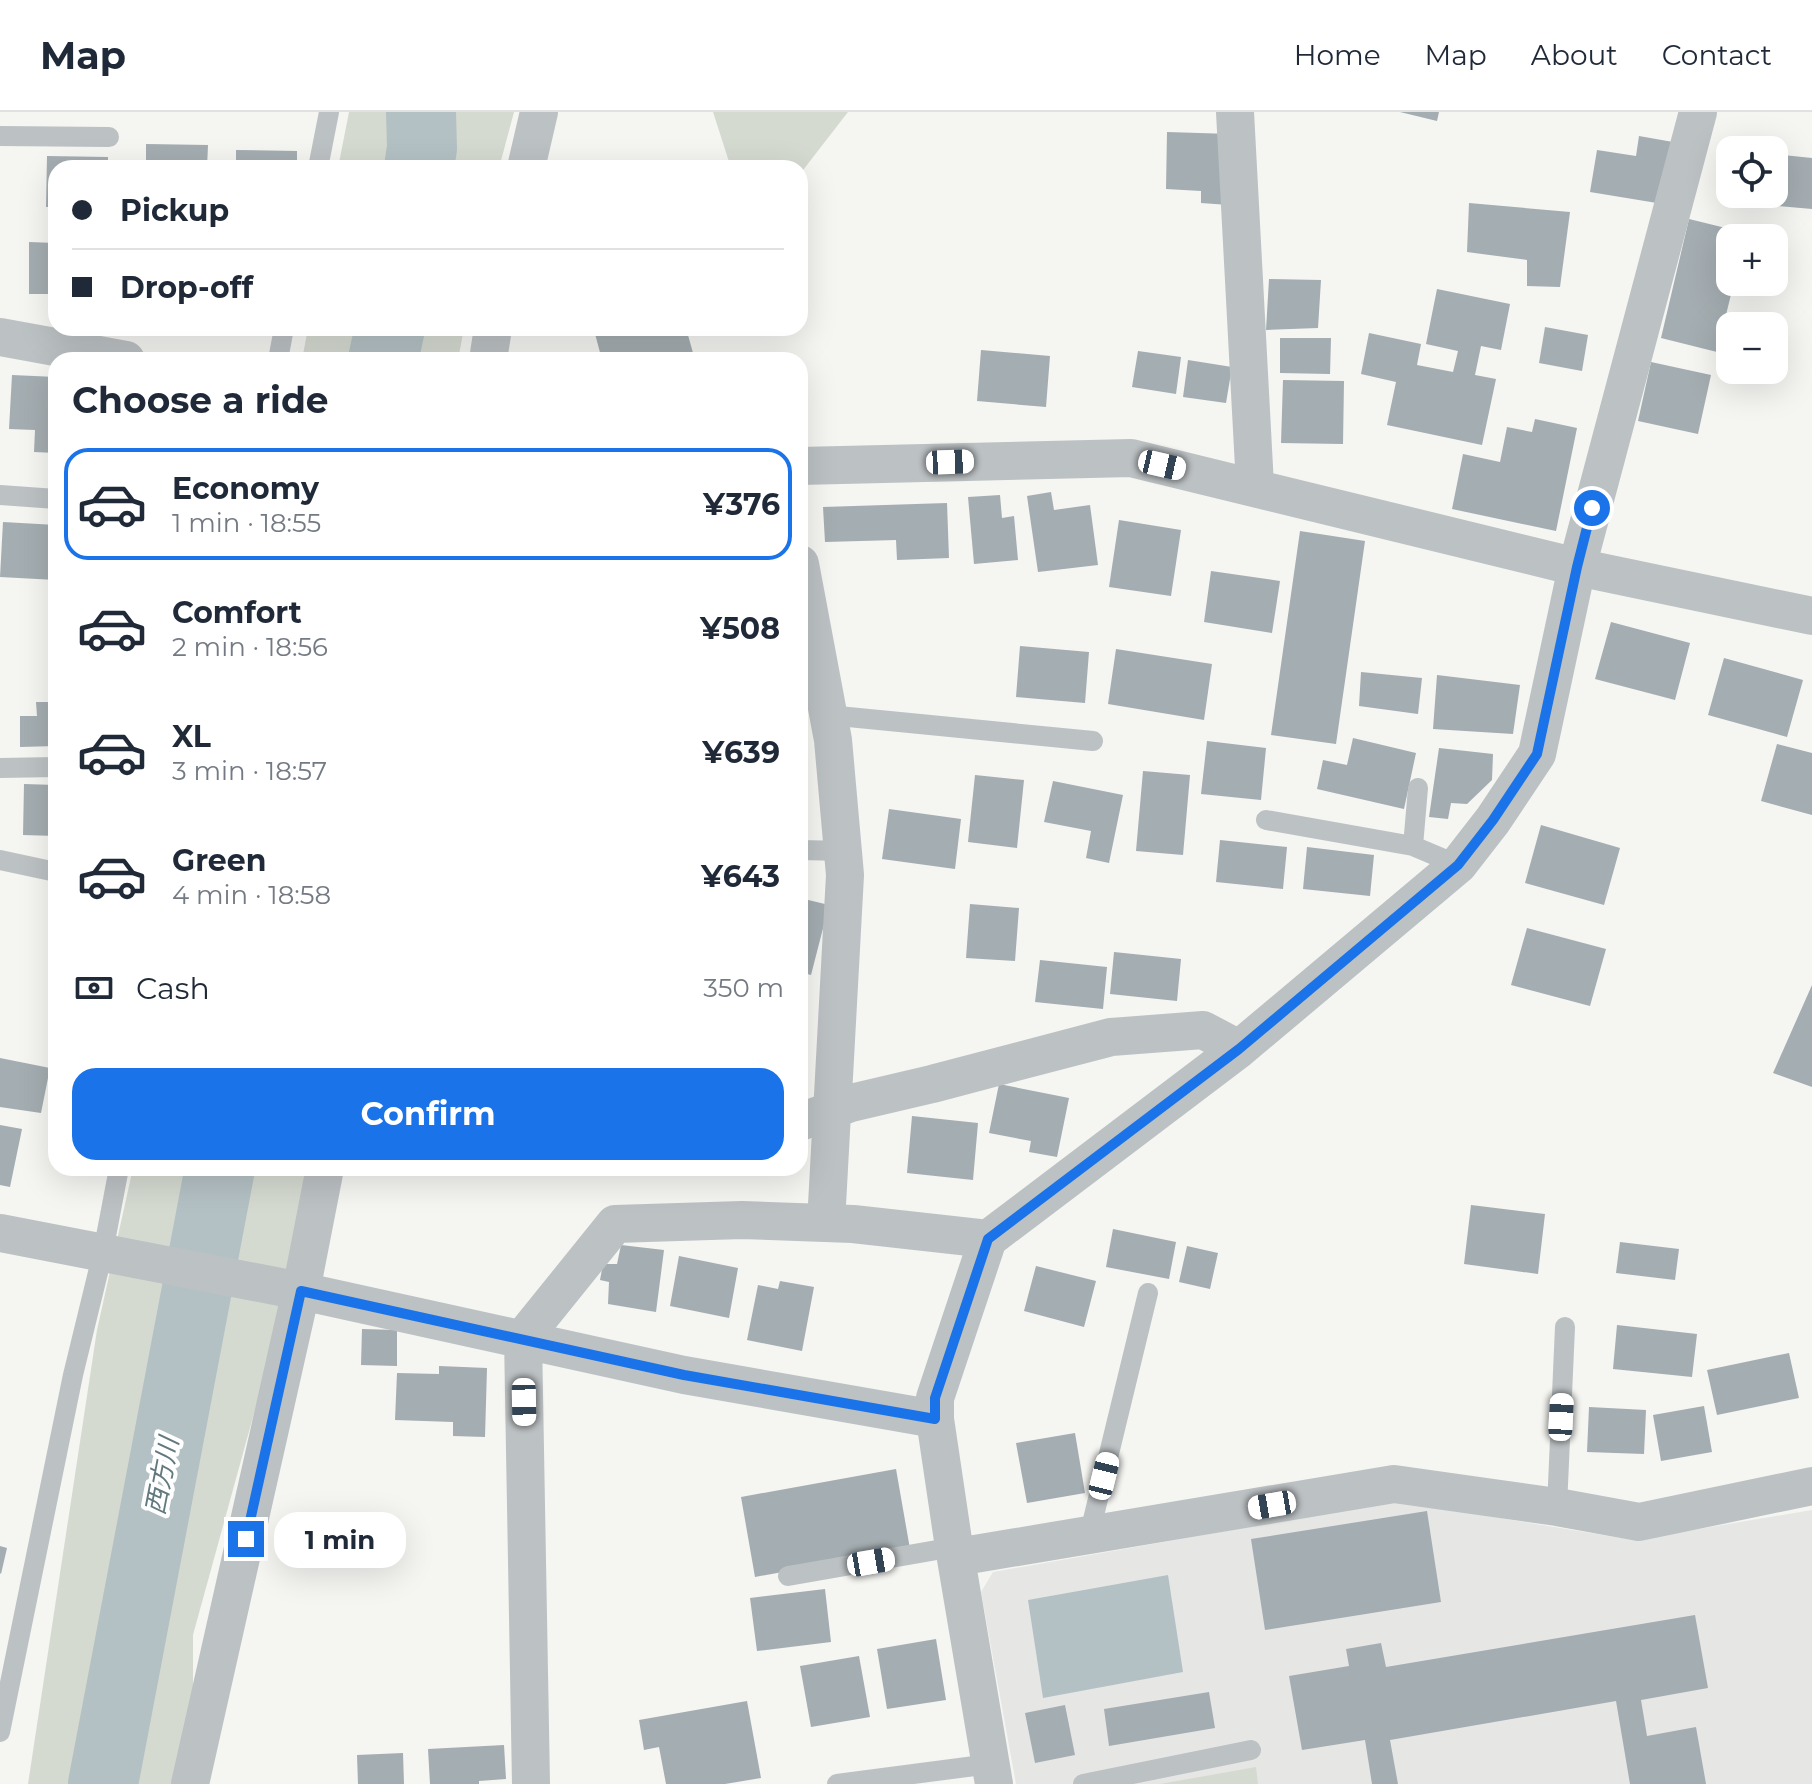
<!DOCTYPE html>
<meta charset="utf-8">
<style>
body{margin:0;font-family:Montserrat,"Noto Sans JP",sans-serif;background:#f2f2f3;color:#1f2937;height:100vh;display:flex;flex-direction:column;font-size:30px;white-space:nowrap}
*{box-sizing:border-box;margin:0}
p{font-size:26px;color:#747a83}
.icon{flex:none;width:44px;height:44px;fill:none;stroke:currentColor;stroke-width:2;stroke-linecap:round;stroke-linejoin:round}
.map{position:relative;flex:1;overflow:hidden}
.details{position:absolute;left:48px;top:240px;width:760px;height:824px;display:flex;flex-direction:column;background:#fff;border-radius:24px;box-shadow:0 8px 32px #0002}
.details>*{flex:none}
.guide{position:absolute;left:48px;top:48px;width:760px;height:176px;border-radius:24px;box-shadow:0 8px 32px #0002;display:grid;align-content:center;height:176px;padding:0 24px;background:#fff}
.buttons{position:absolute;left:1716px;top:24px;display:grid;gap:16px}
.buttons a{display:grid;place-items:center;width:72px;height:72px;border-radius:16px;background:#fff;box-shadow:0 8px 32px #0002;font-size:40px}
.end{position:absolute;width:36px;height:36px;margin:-18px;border:10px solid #1a73e8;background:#fff;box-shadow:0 0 0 4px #fff}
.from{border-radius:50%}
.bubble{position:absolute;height:56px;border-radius:24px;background:#fff;box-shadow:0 8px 32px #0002;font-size:26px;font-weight:700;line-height:56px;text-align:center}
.car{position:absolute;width:24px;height:48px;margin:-24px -12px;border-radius:10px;box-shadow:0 0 6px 2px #0007;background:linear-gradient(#fff 24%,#345 0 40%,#fff 0 76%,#345 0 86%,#fff 0)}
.guide b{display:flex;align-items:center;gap:28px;height:76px;font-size:30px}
.guide b+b{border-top:2px solid #e0e1e3}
.guide i{width:20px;height:20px;background:#1f2937}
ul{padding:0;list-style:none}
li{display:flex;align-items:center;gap:24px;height:112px;margin:0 16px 12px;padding:0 8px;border:4px solid transparent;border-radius:24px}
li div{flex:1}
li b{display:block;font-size:30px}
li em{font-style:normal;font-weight:700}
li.current{border-color:#1a73e8}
li>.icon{width:72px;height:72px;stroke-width:1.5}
h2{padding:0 24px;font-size:36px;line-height:96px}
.pay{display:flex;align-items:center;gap:20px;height:88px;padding:0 24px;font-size:30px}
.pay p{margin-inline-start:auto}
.primary-button{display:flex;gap:16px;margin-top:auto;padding:16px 24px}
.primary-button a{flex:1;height:92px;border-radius:24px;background:#1a73e8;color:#fff;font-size:32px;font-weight:700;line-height:92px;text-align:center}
header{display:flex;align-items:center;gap:48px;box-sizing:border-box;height:112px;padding:0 40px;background:#fff;border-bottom:2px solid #e0e1e3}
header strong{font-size:38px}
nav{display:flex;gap:44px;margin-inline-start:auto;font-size:28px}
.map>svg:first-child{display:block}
.built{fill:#e6e6e5}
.green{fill:#d5dad1}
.water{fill:#b4c1c4}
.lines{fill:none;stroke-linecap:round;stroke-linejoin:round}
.river{stroke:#b4c1c4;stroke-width:70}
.building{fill:#a4adb1}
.lane{stroke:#bcc1c3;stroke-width:20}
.street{stroke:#bcc1c3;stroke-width:38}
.route{stroke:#1a73e8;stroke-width:10}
.labels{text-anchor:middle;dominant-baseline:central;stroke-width:8;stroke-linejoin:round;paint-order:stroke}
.water-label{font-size:26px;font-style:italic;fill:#62797e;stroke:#fff}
</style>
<header>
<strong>Map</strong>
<nav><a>Home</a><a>Map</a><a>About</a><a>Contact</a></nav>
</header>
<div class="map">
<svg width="1812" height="1672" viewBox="0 0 1812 1672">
<rect width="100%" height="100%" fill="#f5f5f2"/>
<!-- built -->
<path class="built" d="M 1397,1389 L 1633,1428 L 1812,1398 L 1812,1672 L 1016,1672 L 981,1480 L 993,1460 Z"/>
<!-- green -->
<path class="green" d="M 349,0 L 514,0 L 499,56 L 338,56 Z
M 713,0 L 848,0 L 800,62 L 800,56 L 731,56 Z
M 308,216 L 464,216 L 458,248 L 302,248 Z
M 133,1056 L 310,1056 L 286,1185 L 193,1523 L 193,1601 L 178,1672 L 28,1672 L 97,1218 Z
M 1256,1655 L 1258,1672 L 1160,1672 Z"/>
<!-- water -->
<path class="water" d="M 1168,1463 L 1183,1560 L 1043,1586 L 1028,1488 Z"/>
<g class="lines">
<!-- river -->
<path class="river" d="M 419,56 L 422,36 L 421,0
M 383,248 L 390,216
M 103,1672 L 220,1056"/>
</g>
<!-- building -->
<path class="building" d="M 1400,0 L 1439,0 L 1437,9 Z
M 1167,20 L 1231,22 L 1229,93 L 1201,91 L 1201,79 L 1166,77 Z
M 1639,24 L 1673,30 L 1663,92 L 1590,80 L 1597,38 L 1636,44 Z
M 146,32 L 208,33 L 207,56 L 146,56 Z
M 236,38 L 297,39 L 297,56 L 236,56 Z
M 1774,42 L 1812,46 L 1812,97 L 1745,91 L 1746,82 L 1774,82 Z
M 47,44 L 108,45 L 108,56 L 56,56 L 56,95 L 46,95 Z
M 1469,91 L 1570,100 L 1560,175 L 1527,174 L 1527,148 L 1467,140 Z
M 1689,107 L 1746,121 L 1744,126 L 1730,126 L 1730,170 L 1734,170 L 1717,240 L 1661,226 Z
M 29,130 L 56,131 L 56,182 L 29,182 Z
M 1269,167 L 1321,168 L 1318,216 L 1266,218 Z
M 1437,177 L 1510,192 L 1501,238 L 1481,234 L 1475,263 L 1496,267 L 1482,333 L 1387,313 L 1396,270 L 1361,262 L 1369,221 L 1421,232 L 1417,253 L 1453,260 L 1458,239 L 1426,232 Z
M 1545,215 L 1588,223 L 1582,259 L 1539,251 Z
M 601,216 L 686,216 L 695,248 L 602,248 L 594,218 Z
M 1280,226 L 1331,226 L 1330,262 L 1280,261 Z
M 981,238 L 1050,244 L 1046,295 L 977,289 Z
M 1138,239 L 1181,245 L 1176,282 L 1132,275 Z
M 1188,248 L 1232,255 L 1226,291 L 1183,285 Z
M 1651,250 L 1711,263 L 1698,322 L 1638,309 Z
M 12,263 L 56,265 L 56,341 L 34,340 L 35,318 L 9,317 Z
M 1283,268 L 1344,269 L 1343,332 L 1281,331 Z
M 1535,307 L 1577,316 L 1556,419 L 1452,397 L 1463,342 L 1500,350 L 1507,315 L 1532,320 Z
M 1051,380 L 1054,398 L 1090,393 L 1098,453 L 1038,460 L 1027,384 Z
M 1000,383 L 1002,406 L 1014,404 L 1018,448 L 974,452 L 968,385 Z
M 947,391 L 949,446 L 897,448 L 896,428 L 825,430 L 823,395 Z
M 1119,408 L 1181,418 L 1171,484 L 1109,475 Z
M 3,410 L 56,413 L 56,468 L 0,465 Z
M 1300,419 L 1365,429 L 1336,632 L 1271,623 Z
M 1211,459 L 1280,469 L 1272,521 L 1204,510 Z
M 1611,510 L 1690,531 L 1675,588 L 1595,567 Z
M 1020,534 L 1089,540 L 1085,591 L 1016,585 Z
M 1116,537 L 1212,552 L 1204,608 L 1108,592 Z
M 1724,546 L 1803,568 L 1787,625 L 1708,603 Z
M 1361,560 L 1422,566 L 1418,602 L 1359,594 Z
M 1437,563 L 1520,573 L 1513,622 L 1433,617 Z
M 36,590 L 56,590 L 56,634 L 20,635 L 20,604 L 37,604 Z
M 1353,626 L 1416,641 L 1404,697 L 1317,677 L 1323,648 L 1347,653 Z
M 1207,629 L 1266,636 L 1261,688 L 1201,682 Z
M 1777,632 L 1812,641 L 1812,703 L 1761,689 Z
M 1439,636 L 1493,642 L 1492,668 L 1467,692 L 1451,691 L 1448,707 L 1429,705 Z
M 1143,659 L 1190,663 L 1183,743 L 1136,739 Z
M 975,663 L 1024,668 L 1017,736 L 968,730 Z
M 1053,669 L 1123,683 L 1109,751 L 1086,746 L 1091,719 L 1044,710 Z
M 24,672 L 56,673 L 56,724 L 23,723 Z
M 889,697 L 961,707 L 955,757 L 882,747 Z
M 1541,713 L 1620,736 L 1604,793 L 1525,771 Z
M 1220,728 L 1287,735 L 1283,777 L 1216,770 Z
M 1307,735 L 1374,743 L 1370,784 L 1303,777 Z
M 800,786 L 829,793 L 811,863 L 800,860 Z
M 970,792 L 1019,796 L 1015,849 L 966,846 Z
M 1527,816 L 1606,837 L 1590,894 L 1511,873 Z
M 1114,840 L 1181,847 L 1177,889 L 1110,882 Z
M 1040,848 L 1107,855 L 1103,897 L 1035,890 Z
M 1812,873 L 1812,975 L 1773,961 Z
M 0,946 L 50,956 L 41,1001 L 0,995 Z
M 999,972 L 1069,986 L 1057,1045 L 1029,1040 L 1031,1029 L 989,1021 Z
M 912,1004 L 978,1011 L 973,1068 L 907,1061 Z
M 0,1013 L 22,1017 L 10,1075 L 0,1073 Z
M 1471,1093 L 1545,1102 L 1538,1162 L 1464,1152 Z
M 1113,1117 L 1176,1130 L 1169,1167 L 1106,1155 Z
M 1620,1130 L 1679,1137 L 1675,1168 L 1616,1161 Z
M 621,1133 L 664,1138 L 656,1200 L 608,1192 L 609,1170 L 600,1168 L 603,1152 L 617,1152 Z
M 1187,1134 L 1218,1141 L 1210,1177 L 1179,1170 Z
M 679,1144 L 738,1156 L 729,1206 L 670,1194 Z
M 1036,1154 L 1096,1169 L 1084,1215 L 1024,1199 Z
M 780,1169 L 814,1175 L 802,1239 L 747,1228 L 758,1173 L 778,1177 Z
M 1617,1213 L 1697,1222 L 1692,1265 L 1613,1257 Z
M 362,1217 L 397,1218 L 397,1254 L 361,1253 Z
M 1789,1241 L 1799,1286 L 1717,1303 L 1707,1258 Z
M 439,1254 L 487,1256 L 485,1325 L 453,1324 L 453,1310 L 395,1308 L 397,1261 L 439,1262 Z
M 1704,1294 L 1712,1340 L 1661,1349 L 1653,1303 Z
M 1589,1295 L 1646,1298 L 1644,1342 L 1587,1340 Z
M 1075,1321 L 1085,1381 L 1027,1391 L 1016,1331 Z
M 896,1357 L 910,1437 L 755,1465 L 741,1385 Z
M 1427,1399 L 1441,1490 L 1265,1518 L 1251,1427 Z
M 0,1434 L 7,1436 L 1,1462 L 0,1461 Z
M 825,1477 L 831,1530 L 757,1539 L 750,1486 Z
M 1695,1503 L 1708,1576 L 1641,1588 L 1647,1624 L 1696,1615 L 1706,1672 L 1630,1672 L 1616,1589 L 1390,1628 L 1398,1672 L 1372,1672 L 1365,1628 L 1302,1638 L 1289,1564 L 1349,1554 L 1346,1537 L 1381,1531 L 1386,1555 Z
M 936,1527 L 946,1588 L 887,1597 L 877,1537 Z
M 859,1544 L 870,1605 L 811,1615 L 800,1554 Z
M 1209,1580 L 1215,1616 L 1109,1634 L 1104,1597 Z
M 747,1589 L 761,1666 L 725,1672 L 666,1672 L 659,1635 L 644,1638 L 639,1608 Z
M 1065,1593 L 1075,1643 L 1035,1651 L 1025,1601 Z
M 504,1633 L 506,1667 L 479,1669 L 479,1672 L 430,1672 L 428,1637 Z
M 403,1641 L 404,1672 L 358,1672 L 357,1643 Z"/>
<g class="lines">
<!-- lane -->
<path class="lane" d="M 0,24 L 109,25
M 318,56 L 329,0
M 278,248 L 284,216
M 0,383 L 56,387
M 828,603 L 1093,629
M 0,656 L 56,655
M 1266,708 L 1413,734 L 1458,753
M 1413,734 L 1418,676
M 800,738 L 843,739
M 0,748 L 56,760
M 1557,1395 L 1565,1215
M 1089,1424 L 1148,1181
M 788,1464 L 954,1435
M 0,1620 L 73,1263 L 103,1140 L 119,1056
M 837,1672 L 990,1652
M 1083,1672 L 1251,1638"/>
<!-- street -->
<path class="street" d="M 1235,0 L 1255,374
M 526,56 L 539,0
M 0,225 L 126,248
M 488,248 L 493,216
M 800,354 L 1131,346 L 1577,455 L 1812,504
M 800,452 L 833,628 L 845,763 L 826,1111
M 800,1010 L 851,991 L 932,972 L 1111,925 L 1203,918 L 1239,937
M 0,1121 L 301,1179 L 684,1263 L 935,1307
M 957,1445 L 1394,1372 L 1557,1395 L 1639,1410 L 1812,1374
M 190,1672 L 301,1179 L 325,1056
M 531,1672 L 523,1226 L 615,1112 L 742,1108 L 853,1112 L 988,1127
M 994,1672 L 954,1435 L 935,1307 L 935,1286 L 988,1127 L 1239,937 L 1458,753 L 1493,708 L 1537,642 L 1577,455 L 1698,0"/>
</g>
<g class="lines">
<!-- route -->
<path class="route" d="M 246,1427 L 301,1179 L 684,1263 L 935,1307 L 935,1286 L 988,1127 L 1239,937 L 1458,753 L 1493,708 L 1537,642 L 1577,455 L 1592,396"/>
</g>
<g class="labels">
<!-- water labels -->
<g class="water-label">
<text transform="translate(162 1364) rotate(-79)">西方川</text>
</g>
</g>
</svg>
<div class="buttons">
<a><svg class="icon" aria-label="locate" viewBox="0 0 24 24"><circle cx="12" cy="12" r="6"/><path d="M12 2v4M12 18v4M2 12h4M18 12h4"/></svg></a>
<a>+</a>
<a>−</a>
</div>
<i class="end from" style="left:1592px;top:396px"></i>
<i class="end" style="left:246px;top:1427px"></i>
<div class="bubble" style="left:274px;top:1400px;width:132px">1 min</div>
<i class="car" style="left:950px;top:350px;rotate:88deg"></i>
<i class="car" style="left:1162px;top:353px;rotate:103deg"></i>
<i class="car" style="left:524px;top:1290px;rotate:179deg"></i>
<i class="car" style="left:1561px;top:1305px;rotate:3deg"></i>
<i class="car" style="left:1104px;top:1364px;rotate:14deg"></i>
<i class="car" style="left:1272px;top:1393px;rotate:260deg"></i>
<i class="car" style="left:871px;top:1450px;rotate:80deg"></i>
<div class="guide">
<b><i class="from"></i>Pickup</b>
<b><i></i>Drop-off</b>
</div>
<section class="details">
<h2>Choose a ride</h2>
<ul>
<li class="current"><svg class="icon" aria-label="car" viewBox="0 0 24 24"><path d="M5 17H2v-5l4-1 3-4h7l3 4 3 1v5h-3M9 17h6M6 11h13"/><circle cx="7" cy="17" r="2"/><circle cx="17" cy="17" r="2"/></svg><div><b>Economy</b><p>1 min · 18:55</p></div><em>¥376</em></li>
<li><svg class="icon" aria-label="car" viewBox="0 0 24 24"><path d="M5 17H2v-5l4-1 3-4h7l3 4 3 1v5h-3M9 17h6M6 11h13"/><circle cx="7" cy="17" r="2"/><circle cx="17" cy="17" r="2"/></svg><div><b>Comfort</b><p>2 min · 18:56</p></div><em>¥508</em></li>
<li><svg class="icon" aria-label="car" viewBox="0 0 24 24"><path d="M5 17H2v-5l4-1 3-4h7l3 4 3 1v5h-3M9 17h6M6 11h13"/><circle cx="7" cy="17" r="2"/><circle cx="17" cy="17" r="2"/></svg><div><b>XL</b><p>3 min · 18:57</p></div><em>¥639</em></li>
<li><svg class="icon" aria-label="car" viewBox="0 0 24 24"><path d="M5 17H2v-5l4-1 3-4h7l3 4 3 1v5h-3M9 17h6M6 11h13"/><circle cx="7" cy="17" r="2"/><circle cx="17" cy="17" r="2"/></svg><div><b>Green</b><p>4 min · 18:58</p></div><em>¥643</em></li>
</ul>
<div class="pay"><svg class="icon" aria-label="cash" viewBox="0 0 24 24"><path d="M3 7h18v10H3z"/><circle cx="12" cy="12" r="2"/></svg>Cash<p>350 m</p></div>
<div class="primary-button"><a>Confirm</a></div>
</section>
</div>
